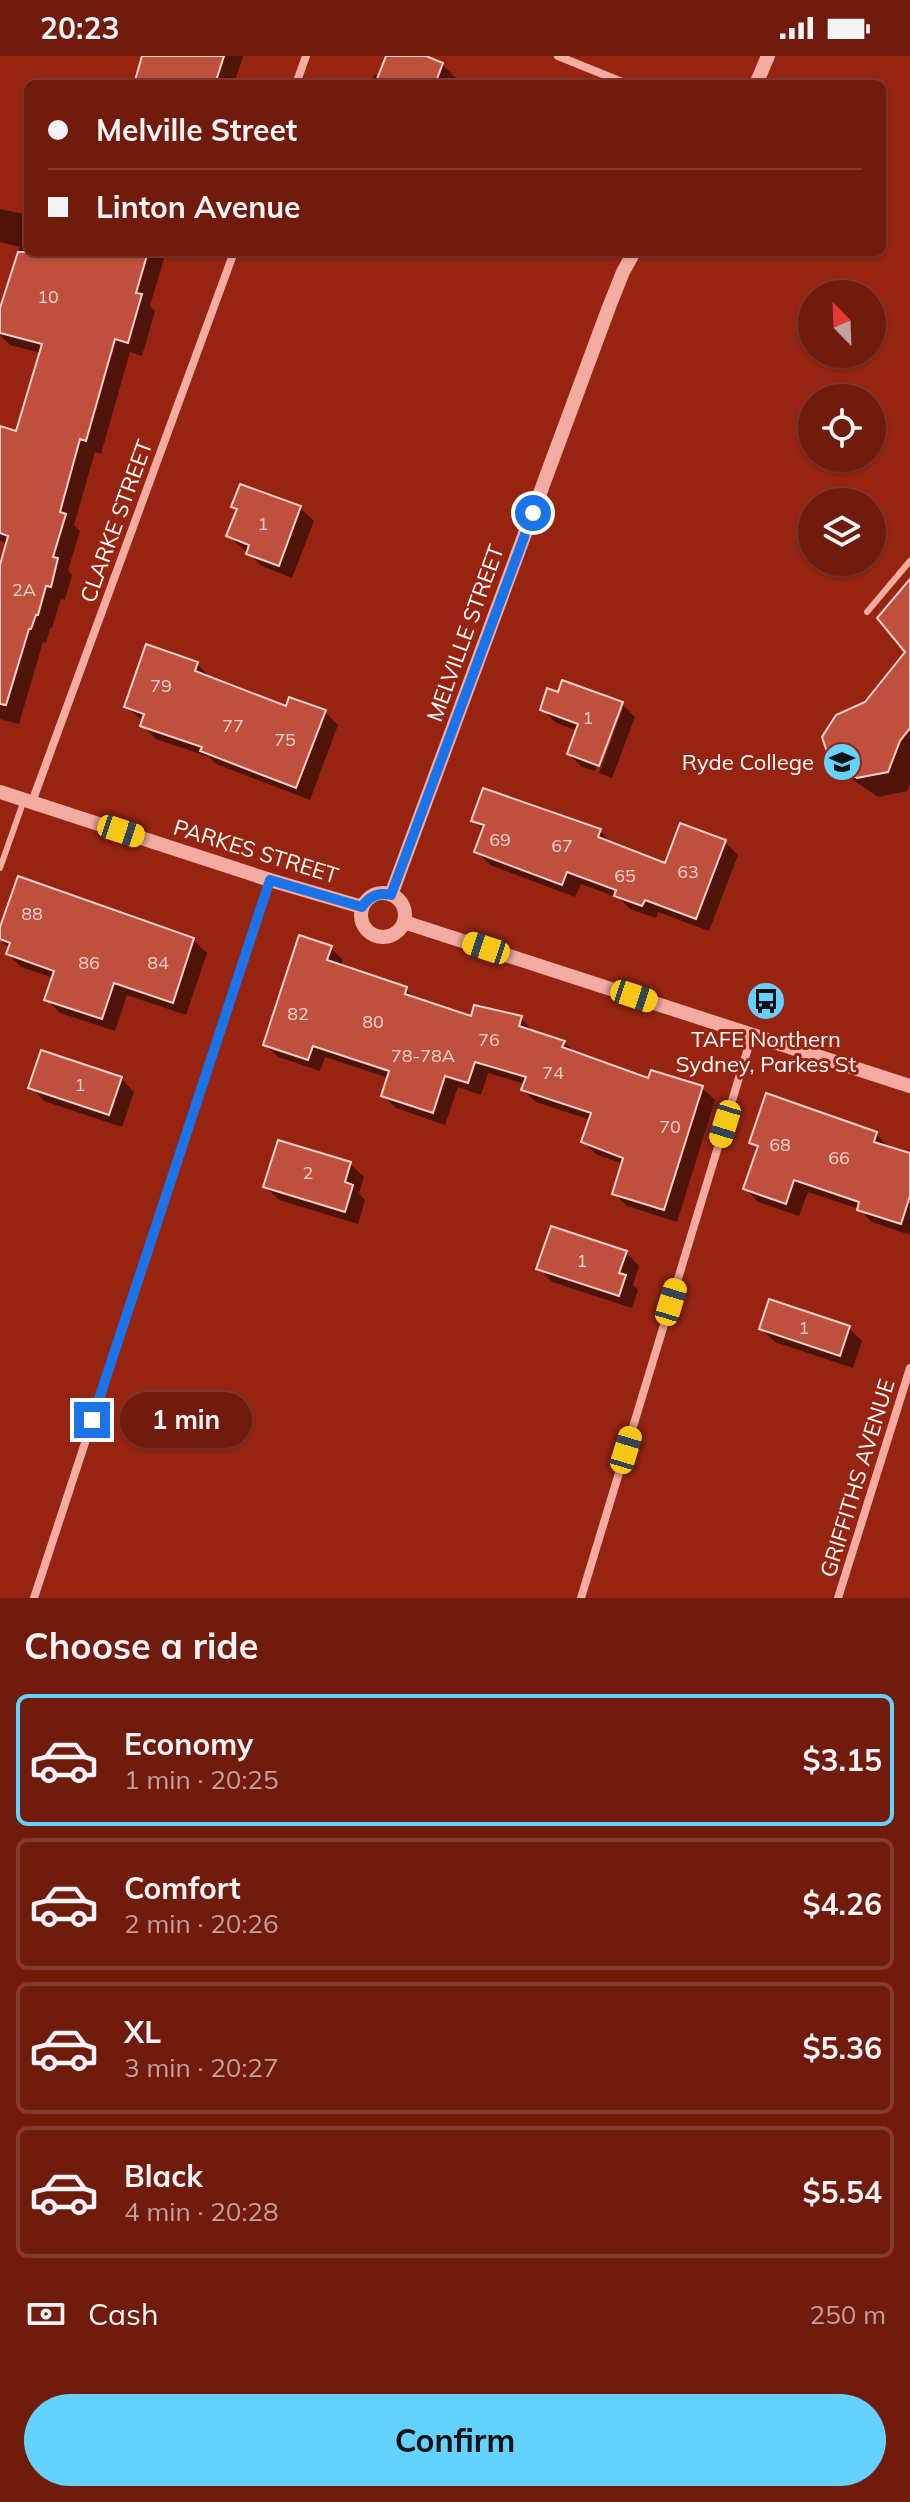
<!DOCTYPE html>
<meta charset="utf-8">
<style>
body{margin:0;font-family:Mulish,sans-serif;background:#79281b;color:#f1f3f6;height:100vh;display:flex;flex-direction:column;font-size:30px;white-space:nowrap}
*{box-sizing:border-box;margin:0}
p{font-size:26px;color:#c0a19d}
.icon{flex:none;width:44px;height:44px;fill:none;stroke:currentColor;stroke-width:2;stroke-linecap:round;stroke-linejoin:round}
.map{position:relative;height:1542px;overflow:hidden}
.side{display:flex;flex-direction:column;background:#711b0d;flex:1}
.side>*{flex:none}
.guide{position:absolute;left:24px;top:24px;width:862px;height:176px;border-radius:12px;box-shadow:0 2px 6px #0004,0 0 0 2px #83392e;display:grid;align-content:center;height:176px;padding:0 24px;background:#711b0d}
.needle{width:52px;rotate:337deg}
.fabs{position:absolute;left:798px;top:224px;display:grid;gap:16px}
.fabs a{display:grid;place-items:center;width:88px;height:88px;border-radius:50%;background:#711b0d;box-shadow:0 2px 6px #0004,0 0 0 2px #83392e;font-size:40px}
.end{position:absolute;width:36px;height:36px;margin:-18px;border:10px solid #1a73e8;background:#fff;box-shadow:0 0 0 4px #fff}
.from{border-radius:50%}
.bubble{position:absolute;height:56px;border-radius:28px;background:#711b0d;box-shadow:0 2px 6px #0004,0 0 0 2px #83392e;font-size:26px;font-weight:700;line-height:56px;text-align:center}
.car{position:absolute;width:24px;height:48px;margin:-24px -12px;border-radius:10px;box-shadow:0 0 6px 2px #0007;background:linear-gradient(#f5c518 24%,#345 0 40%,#f5c518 0 76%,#345 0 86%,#f5c518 0)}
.guide b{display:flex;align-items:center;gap:28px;height:76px;font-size:30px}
.guide b+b{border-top:2px solid #83392e}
.guide i{width:20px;height:20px;background:#f1f3f6}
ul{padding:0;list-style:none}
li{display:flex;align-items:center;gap:24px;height:132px;margin:0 16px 12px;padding:0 8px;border:4px solid #83392e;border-radius:12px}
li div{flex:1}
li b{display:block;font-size:30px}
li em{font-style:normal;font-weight:700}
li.current{border-color:#64d2ff}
li>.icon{width:72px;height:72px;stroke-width:1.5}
h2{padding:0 24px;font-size:36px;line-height:96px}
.pay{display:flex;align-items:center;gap:20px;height:88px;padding:0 24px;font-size:30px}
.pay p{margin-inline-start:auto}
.action{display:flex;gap:16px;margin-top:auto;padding:16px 24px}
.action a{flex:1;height:92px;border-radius:48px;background:#64d2ff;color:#111;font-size:32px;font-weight:700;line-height:92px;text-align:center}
.status{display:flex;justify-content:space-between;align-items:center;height:56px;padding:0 40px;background:#711b0d;direction:ltr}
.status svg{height:22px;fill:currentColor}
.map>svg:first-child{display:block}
.shadow{fill:#0007}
.building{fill:#c0503e;stroke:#fed0ca;stroke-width:2}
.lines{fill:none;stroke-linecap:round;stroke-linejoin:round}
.service{stroke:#f4aca2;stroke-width:6}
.minor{stroke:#f4aca2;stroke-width:8}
.tertiary{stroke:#f4aca2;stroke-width:14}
.route{stroke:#1a73e8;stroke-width:10}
.labels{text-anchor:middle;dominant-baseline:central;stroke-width:6;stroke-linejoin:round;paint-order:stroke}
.number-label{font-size:18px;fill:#efd3cf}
.street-label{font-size:22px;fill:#fff;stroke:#972411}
.poi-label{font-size:22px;fill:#fff;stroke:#972411;text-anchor:end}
</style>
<div class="status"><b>20:23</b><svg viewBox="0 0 49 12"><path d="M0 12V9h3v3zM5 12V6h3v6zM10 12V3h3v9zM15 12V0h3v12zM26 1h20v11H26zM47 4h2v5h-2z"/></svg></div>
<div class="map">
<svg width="910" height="1542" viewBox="0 0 910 1542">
<rect width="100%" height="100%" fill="#972411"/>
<!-- shadow -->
<path class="shadow" d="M 145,0 L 243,0 L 234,28 L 126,28 L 128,22 L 137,25 Z
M 388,0 L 421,0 L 442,8 L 456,22 L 453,28 L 370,28 L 374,18 L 380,21 Z
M 0,153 L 28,159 L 28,196 L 166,196 L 150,250 L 155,255 L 142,300 L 130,296 L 101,398 L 95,396 L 74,469 L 80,475 L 68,514 L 72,519 L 65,544 L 61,543 L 52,572 L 50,572 L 46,587 L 43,586 L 19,668 L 0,663 L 0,516 L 8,489 L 0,484 L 0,389 L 17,377 L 41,297 L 10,289 L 0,279 L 0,259 L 20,191 L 0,186 Z
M 234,450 L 300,452 L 314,465 L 292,522 L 262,510 L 229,480 L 238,455 Z
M 910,527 L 910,728 L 907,735 L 878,741 L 853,724 L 832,704 L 866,648 L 908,596 Z
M 197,608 L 210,621 L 287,653 L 325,656 L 338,669 L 310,744 L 216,708 L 209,701 L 156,683 L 142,669 L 144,665 L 126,651 Z
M 622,648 L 635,661 L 612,722 L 599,717 L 623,652 L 618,652 L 595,715 L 582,711 L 569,698 L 577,675 L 555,666 L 542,653 Z
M 474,764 L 600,775 L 614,790 L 666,809 L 725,786 L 738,799 L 709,875 L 658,856 L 656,862 L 630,853 L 619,842 L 581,828 L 575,841 L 490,809 L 477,795 L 484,775 Z
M 0,877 L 193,884 L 207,897 L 186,959 L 127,939 L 115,975 L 60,957 L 47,944 L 54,922 L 21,911 L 8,898 L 10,893 L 0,883 Z
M 331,892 L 343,904 L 341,911 L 406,933 L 418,945 L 472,962 L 521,962 L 533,976 L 564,986 L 576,998 L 649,1025 L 702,1032 L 715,1044 L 677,1166 L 627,1150 L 614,1138 L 623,1108 L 596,1098 L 583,1086 L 591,1064 L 536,1046 L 523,1034 L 525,1028 L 488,1017 L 481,1039 L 458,1031 L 445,1069 L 396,1052 L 383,1040 L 389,1022 L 325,1001 L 320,1015 L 278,1001 L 265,989 Z
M 121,1022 L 134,1036 L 122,1071 L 44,1045 L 31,1031 Z
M 876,1078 L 889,1091 L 910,1100 L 910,1179 L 872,1166 L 859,1153 L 808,1136 L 799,1160 L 758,1146 L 745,1132 L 759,1093 L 751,1086 Z
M 350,1108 L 364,1121 L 359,1137 L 365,1144 L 358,1168 L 279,1144 L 266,1131 Z
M 626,1197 L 639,1210 L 633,1229 L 638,1234 L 632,1252 L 552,1226 L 539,1212 Z
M 761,1272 L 849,1272 L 862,1285 L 853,1312 L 775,1286 Z"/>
<!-- building -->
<path class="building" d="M 142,0 L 224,0 L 215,28 L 134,28 Z
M 386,0 L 426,0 L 443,7 L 435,28 L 375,28 Z
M 18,196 L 148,196 L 136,237 L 142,238 L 128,287 L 115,283 L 86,385 L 80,383 L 60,456 L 66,458 L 53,501 L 58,502 L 51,531 L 46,530 L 38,559 L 36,559 L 31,573 L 29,573 L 6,649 L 0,648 L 0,509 L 8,480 L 0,477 L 0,370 L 16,375 L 42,288 L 0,277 L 0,252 Z
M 240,428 L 301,450 L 279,510 L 246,498 L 249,489 L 226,480 L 237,453 L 231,451 Z
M 910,523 L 910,672 L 900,685 L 888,716 L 857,722 L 830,705 L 822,681 L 836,659 L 865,646 L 905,596 L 877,562 Z
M 146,588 L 198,606 L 195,615 L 286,650 L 289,641 L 326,654 L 296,732 L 200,695 L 202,691 L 140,670 L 144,658 L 124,651 Z
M 562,624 L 623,646 L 599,710 L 567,698 L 578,668 L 540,654 L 547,632 L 558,636 Z
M 483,732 L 601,773 L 598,781 L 665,807 L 680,767 L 726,784 L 696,863 L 645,844 L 642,850 L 614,840 L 616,834 L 567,816 L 562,829 L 474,796 L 484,769 L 471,765 Z
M 18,820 L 194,882 L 173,947 L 114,927 L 102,963 L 44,944 L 54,915 L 6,898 L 10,887 L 0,883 L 0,871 Z
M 299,879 L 332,890 L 327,904 L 407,931 L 405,938 L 471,960 L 474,949 L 522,960 L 519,970 L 565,985 L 562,991 L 648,1022 L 651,1014 L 703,1030 L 664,1154 L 612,1138 L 623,1102 L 581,1086 L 591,1057 L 521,1034 L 526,1021 L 475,1006 L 468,1027 L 445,1020 L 433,1057 L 381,1040 L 389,1015 L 313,990 L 308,1004 L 263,989 Z
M 41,994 L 122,1021 L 109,1059 L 28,1032 Z
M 766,1037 L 877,1076 L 874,1086 L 910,1097 L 910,1140 L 901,1168 L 857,1154 L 859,1146 L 794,1124 L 786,1148 L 743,1133 L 758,1090 L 749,1087 Z
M 278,1084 L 351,1106 L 345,1126 L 353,1129 L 345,1156 L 263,1131 Z
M 551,1170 L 627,1195 L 619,1217 L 626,1219 L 619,1240 L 536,1213 Z
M 769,1243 L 850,1270 L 840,1300 L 759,1273 Z"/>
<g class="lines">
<!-- service -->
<path class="service" d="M 867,556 L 910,505
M 0,812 L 24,744"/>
<!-- minor -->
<path class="minor" d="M 558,0 L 627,28
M 296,28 L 306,0
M 32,746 L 234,196
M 34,1542 L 270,824
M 581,1542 L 752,979
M 838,1542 L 910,1312"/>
<!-- tertiary -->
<path class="tertiary" d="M 756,28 L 768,0
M 0,736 L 270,824 L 362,851
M361 859a22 22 0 1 1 44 0a22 22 0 1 1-44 0Z
M 391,839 L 609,251 L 623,216 L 634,196
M 404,866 L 910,1030"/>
</g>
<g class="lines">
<!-- route -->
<path class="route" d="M 92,1364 L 270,824 L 362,851 C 369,840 379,836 391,839 L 533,457"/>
</g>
<!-- icons -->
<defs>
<g id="university-disc" transform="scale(2)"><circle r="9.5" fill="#64d2ff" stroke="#972411"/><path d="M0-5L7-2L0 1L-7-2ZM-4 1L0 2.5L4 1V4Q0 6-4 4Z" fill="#111"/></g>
<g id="bus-disc" transform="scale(2)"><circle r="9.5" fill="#64d2ff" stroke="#972411"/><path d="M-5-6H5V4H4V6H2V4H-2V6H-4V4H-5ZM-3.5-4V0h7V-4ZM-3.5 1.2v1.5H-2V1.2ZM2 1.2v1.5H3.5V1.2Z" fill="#111"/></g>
</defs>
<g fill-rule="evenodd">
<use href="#university-disc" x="842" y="706"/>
<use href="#bus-disc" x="766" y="945"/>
</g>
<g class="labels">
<!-- number labels -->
<g class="number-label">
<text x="48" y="240">10</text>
<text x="263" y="467">1</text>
<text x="24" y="533">2A</text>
<text x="161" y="629">79</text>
<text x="588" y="661">1</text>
<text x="233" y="669">77</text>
<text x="285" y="683">75</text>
<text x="500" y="783">69</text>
<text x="562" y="789">67</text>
<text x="688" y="815">63</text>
<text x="625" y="819">65</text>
<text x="32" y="857">88</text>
<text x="89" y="906">86</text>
<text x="158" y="906">84</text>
<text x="298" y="957">82</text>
<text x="373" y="965">80</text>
<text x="489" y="983">76</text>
<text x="423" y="999">78-78A</text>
<text x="553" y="1016">74</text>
<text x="80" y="1028">1</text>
<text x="670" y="1070">70</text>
<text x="780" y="1088">68</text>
<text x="839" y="1101">66</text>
<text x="308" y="1116">2</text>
<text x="582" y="1204">1</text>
<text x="804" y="1271">1</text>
</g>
<!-- street labels -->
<g class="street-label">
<text transform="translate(116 465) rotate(-70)">CLARKE STREET</text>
<text transform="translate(465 577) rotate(-70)">MELVILLE STREET</text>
<text transform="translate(256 795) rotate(17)">PARKES STREET</text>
<text transform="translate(857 1422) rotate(-73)">GRIFFITHS AVENUE</text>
</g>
<!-- poi labels -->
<g class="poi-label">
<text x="814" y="706">Ryde College</text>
<text x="766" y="983" text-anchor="middle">TAFE Northern<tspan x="766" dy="25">Sydney, Parkes St</tspan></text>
</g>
</g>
</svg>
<div class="fabs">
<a><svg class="needle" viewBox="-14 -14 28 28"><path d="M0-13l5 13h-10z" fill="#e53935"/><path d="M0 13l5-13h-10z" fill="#c0a19d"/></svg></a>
<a><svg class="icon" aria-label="locate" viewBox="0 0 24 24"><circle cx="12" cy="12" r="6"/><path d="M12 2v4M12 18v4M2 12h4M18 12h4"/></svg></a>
<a><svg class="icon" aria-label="layers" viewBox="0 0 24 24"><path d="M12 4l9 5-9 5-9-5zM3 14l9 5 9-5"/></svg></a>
</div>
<i class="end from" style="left:533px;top:457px"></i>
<i class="end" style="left:92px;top:1364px"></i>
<div class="bubble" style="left:120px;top:1336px;width:132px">1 min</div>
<i class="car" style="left:121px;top:775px;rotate:108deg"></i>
<i class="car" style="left:486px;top:892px;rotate:288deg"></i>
<i class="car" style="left:634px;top:940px;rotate:108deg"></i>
<i class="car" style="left:725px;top:1068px;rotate:197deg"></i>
<i class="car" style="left:671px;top:1246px;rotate:17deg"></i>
<i class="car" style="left:626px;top:1394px;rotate:17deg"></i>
<div class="guide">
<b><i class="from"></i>Melville Street</b>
<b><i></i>Linton Avenue</b>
</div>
</div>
<section class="side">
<h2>Choose a ride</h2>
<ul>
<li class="current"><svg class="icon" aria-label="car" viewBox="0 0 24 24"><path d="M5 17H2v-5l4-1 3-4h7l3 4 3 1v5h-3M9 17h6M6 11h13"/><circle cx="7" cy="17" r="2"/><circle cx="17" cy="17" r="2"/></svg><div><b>Economy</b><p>1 min · 20:25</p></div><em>$3.15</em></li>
<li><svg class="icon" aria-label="car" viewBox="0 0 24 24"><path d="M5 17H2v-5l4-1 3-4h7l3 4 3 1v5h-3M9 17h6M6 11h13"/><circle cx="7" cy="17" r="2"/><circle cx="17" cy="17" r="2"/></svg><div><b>Comfort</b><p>2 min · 20:26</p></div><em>$4.26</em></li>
<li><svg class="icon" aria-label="car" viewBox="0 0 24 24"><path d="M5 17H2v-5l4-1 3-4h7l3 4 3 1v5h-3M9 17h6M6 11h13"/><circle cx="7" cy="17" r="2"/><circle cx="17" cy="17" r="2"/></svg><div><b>XL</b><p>3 min · 20:27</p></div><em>$5.36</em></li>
<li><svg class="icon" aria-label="car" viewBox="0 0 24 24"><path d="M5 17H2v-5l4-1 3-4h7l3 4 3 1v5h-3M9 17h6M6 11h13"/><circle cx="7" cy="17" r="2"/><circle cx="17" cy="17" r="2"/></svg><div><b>Black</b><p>4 min · 20:28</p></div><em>$5.54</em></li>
</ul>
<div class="pay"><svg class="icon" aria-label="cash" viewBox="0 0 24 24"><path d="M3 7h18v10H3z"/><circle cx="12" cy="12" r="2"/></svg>Cash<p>250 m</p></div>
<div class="action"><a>Confirm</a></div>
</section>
